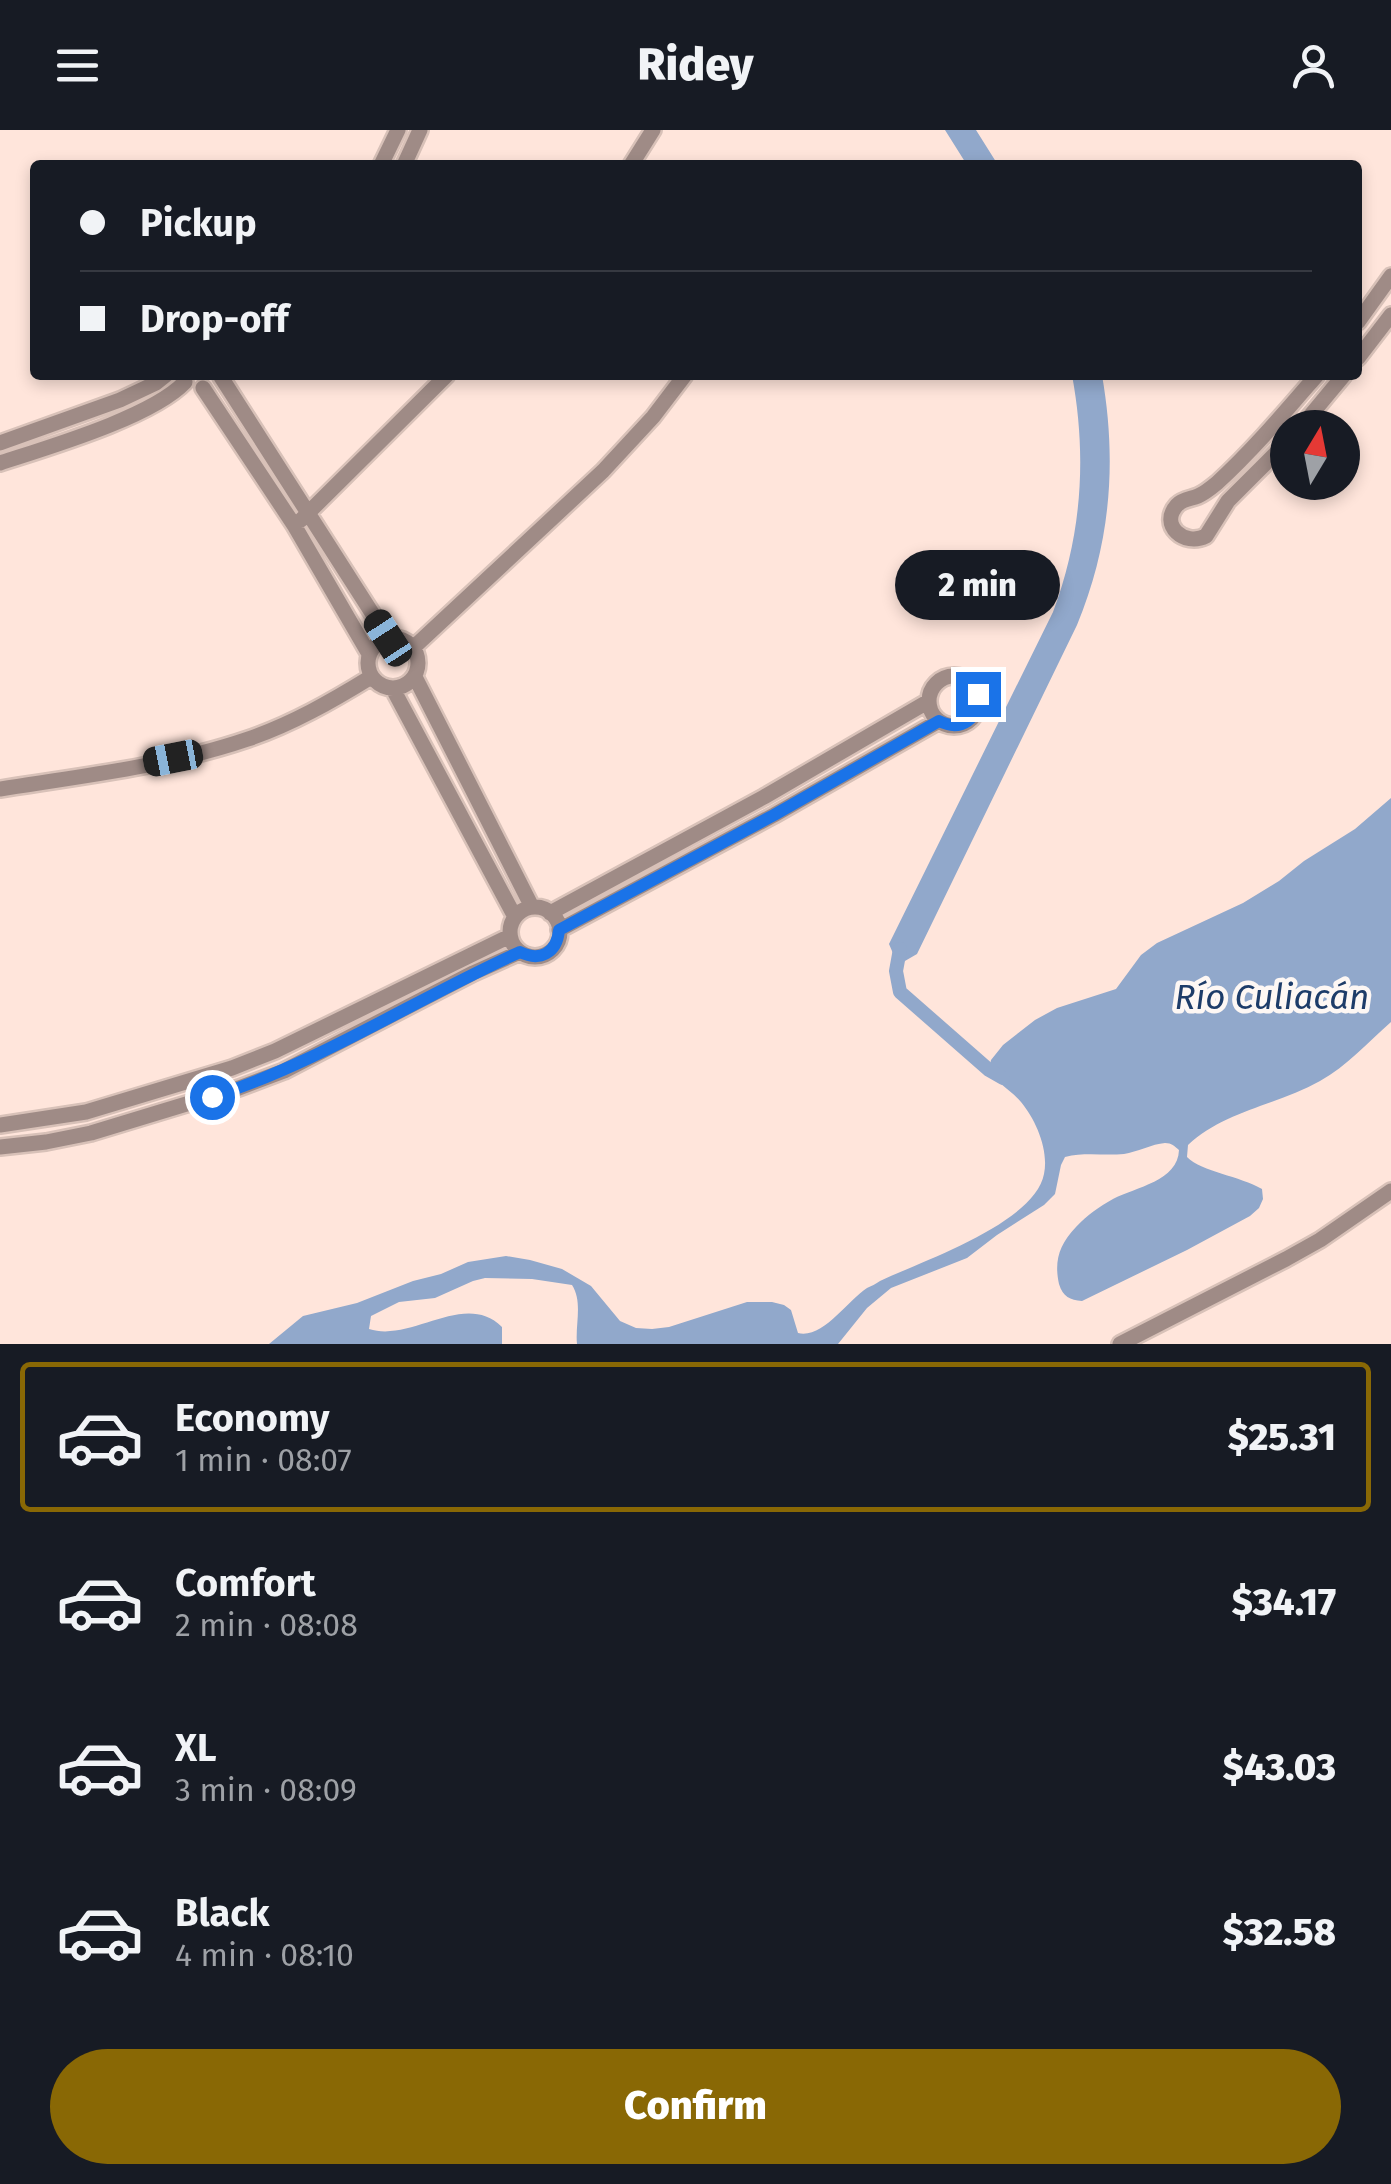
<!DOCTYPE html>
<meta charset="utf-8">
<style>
body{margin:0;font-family:"Fira Sans",sans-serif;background:#242831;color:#f1f3f6;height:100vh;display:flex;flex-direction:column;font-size:38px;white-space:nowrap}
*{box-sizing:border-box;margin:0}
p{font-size:32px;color:#9ea1a6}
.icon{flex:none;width:55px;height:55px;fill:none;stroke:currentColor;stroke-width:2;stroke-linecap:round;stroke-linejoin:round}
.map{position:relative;height:1214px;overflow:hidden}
.sheet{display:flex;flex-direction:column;background:#171b24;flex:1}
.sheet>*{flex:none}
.hud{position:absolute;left:30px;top:30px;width:1332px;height:220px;border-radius:10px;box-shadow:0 5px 15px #0003;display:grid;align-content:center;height:220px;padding:0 50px;background:#171b24}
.needle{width:65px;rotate:10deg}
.fabs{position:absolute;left:1270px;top:280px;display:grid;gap:20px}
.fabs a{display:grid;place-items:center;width:90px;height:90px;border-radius:50%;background:#171b24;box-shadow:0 5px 15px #0003;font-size:50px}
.end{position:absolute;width:45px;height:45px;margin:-22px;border:12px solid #1a73e8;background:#fff;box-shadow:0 0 0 5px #fff}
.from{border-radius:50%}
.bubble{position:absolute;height:70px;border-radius:35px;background:#171b24;box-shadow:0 5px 15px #0003;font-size:32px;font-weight:800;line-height:70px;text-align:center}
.car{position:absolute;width:30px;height:60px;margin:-30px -15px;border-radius:12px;box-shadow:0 0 8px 2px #0007;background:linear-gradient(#222 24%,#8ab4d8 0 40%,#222 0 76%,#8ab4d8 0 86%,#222 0)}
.hud b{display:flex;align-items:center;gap:35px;height:95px;font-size:38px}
.hud b+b{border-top:2px solid #363941}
.hud i{width:25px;height:25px;background:#f1f3f6}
ul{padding:18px 0 0;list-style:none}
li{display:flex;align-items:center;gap:30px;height:150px;margin:0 20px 15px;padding:0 30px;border:5px solid transparent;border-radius:10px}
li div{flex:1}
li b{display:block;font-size:38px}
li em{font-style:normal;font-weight:800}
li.active{border-color:#896805}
li>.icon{width:90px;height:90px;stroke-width:1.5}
.action{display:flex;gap:20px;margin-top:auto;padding:20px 50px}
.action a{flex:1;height:115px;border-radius:60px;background:#896805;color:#fff;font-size:40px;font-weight:800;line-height:115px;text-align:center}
header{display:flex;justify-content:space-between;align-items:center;height:130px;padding:0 50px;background:#171b24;font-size:45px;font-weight:800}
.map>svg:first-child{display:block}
.water{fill:#91a8cb}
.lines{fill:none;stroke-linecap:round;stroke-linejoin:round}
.canal{stroke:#91a8cb;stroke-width:14}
.street-casing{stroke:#d8c1b8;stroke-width:20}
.street{stroke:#9f8b86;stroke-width:15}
.route{stroke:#1a73e8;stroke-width:12}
.labels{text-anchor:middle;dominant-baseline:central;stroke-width:9;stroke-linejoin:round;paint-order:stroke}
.water-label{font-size:35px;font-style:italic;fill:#1d3c69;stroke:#fdf7f4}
</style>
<header><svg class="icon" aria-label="menu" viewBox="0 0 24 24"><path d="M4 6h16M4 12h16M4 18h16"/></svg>Ridey<svg class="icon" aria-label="person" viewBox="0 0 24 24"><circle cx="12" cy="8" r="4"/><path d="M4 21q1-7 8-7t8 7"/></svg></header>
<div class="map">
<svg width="1391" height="1214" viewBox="0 0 1391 1214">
<rect width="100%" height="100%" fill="#ffe5db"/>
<!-- water -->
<path class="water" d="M 945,0 L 976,0 L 998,35 L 967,35 Z
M 1072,245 L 1102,245 C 1117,331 1111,413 1077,495 L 917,824 L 898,835 L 889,814 L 1053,482 C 1082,405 1087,326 1072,245 Z
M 1391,668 L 1391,892 C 1367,913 1347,936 1320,951 C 1277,975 1224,981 1188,1015 L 1187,1027 C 1202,1042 1240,1046 1262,1059 L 1263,1069 L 1259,1078 L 1250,1086 L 1187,1120 L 1082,1171 C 1070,1170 1063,1167 1059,1154 C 1054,1131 1059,1115 1076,1097 C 1087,1085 1099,1077 1113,1069 C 1136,1057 1178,1051 1179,1020 C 1174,1016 1172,1013 1165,1013 C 1152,1014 1137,1022 1124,1024 C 1104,1026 1085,1022 1065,1027 L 1061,1035 L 1055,1064 L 1044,1075 L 997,1105 L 967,1128 L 891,1158 L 867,1178 L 838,1214 L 577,1214 C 575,1195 583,1172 572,1155 L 532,1149 L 485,1148 L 473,1151 L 435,1168 L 399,1172 L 371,1186 L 369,1199 C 412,1213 464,1160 502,1197 L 502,1214 L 269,1214 L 303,1186 L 357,1173 L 413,1151 L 441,1144 L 468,1132 L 506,1126 L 530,1130 L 562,1139 L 591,1156 L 620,1191 L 636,1198 L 652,1199 L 669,1197 L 747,1172 L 772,1172 L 784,1175 L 791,1180 L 798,1203 C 823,1209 847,1171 867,1158 C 871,1156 876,1154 880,1151 C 922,1131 1035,1093 1044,1044 C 1049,1020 1036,990 1021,972 C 1011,960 997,954 989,940 L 991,930 L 1003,915 L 1035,890 L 1057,878 L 1116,859 L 1141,825 L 1157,813 L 1243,773 L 1279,751 L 1304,731 L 1355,699 Z"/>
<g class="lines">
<!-- canal -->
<path class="canal" d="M 900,819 L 896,841 L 900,862 L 989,940 L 1003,948"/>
<!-- street casing -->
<g class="street-casing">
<path id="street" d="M 381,35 L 398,0
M 404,35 L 420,0
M 631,35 L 653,0
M 1358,192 L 1391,146
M 1358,228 L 1391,185
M 221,247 L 388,508
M 203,258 L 294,395 L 369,524
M 1300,298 L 1344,245
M 1288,311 L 1228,371 L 1206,406 C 1184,417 1159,395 1177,375 C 1183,369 1191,369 1198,366 C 1205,363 1211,358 1217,353 C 1253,320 1285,282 1317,245
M 0,313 L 120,270 L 156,253 L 166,245
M 0,333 C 49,317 152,287 185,252
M 301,390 L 447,245
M368 533a25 25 0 1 1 50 0a25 25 0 1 1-50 0Z
M 413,518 L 603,341 L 653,287 L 685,245
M929 571a25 25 0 1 1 50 0a25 25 0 1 1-50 0Z
M 415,547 L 532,777
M 393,559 L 515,787
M 0,659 C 83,646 169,636 248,609 C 292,594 332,571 371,547
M510 802a25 25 0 1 1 50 0a25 25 0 1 1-50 0Z
M 550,783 L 764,667 L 929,571
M 559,800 L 774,685 L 939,591
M 0,995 L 86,982 L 232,938 L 275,921 L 510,806
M 0,1017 L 46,1012 L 91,1003 L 239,958 L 284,941 L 473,843 L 520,822
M 1120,1214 L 1286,1129 L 1320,1110 L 1391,1061"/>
</g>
<!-- street -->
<use href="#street" class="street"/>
</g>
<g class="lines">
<!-- route -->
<path class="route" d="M 212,967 C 321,932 417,868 520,822 C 540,832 557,823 559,800 L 774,685 L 939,591 C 961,602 980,589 978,564"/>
</g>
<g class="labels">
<!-- water labels -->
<g class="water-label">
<text x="1272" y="867">Río Culiacán</text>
</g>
</g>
</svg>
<div class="fabs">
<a><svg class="needle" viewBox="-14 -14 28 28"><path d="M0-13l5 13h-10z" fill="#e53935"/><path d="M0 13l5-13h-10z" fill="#9ea1a6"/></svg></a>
</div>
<i class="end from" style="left:212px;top:967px"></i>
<i class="end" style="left:978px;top:564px"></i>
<div class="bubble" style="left:895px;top:420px;width:165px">2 min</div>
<i class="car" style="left:388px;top:508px;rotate:327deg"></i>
<i class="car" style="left:173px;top:628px;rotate:259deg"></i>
<div class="hud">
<b><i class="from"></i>Pickup</b>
<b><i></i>Drop-off</b>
</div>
</div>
<section class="sheet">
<ul>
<li class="active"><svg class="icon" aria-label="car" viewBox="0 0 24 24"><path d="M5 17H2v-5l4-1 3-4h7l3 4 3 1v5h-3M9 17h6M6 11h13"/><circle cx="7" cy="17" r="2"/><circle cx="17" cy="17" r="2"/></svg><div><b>Economy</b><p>1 min · 08:07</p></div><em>$25.31</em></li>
<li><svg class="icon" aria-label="car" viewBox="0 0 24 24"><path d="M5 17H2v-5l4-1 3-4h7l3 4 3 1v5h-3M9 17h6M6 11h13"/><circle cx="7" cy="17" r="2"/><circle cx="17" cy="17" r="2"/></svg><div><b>Comfort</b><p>2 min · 08:08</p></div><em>$34.17</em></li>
<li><svg class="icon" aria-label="car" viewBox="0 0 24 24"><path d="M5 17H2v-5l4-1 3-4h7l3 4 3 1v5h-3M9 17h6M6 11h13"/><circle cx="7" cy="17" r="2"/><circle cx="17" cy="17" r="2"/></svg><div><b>XL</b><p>3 min · 08:09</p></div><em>$43.03</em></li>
<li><svg class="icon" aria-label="car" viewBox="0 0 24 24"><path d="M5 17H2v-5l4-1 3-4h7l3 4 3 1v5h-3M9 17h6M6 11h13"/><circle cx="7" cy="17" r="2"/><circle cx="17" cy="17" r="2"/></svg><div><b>Black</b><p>4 min · 08:10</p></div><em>$32.58</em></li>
</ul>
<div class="action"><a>Confirm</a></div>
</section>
